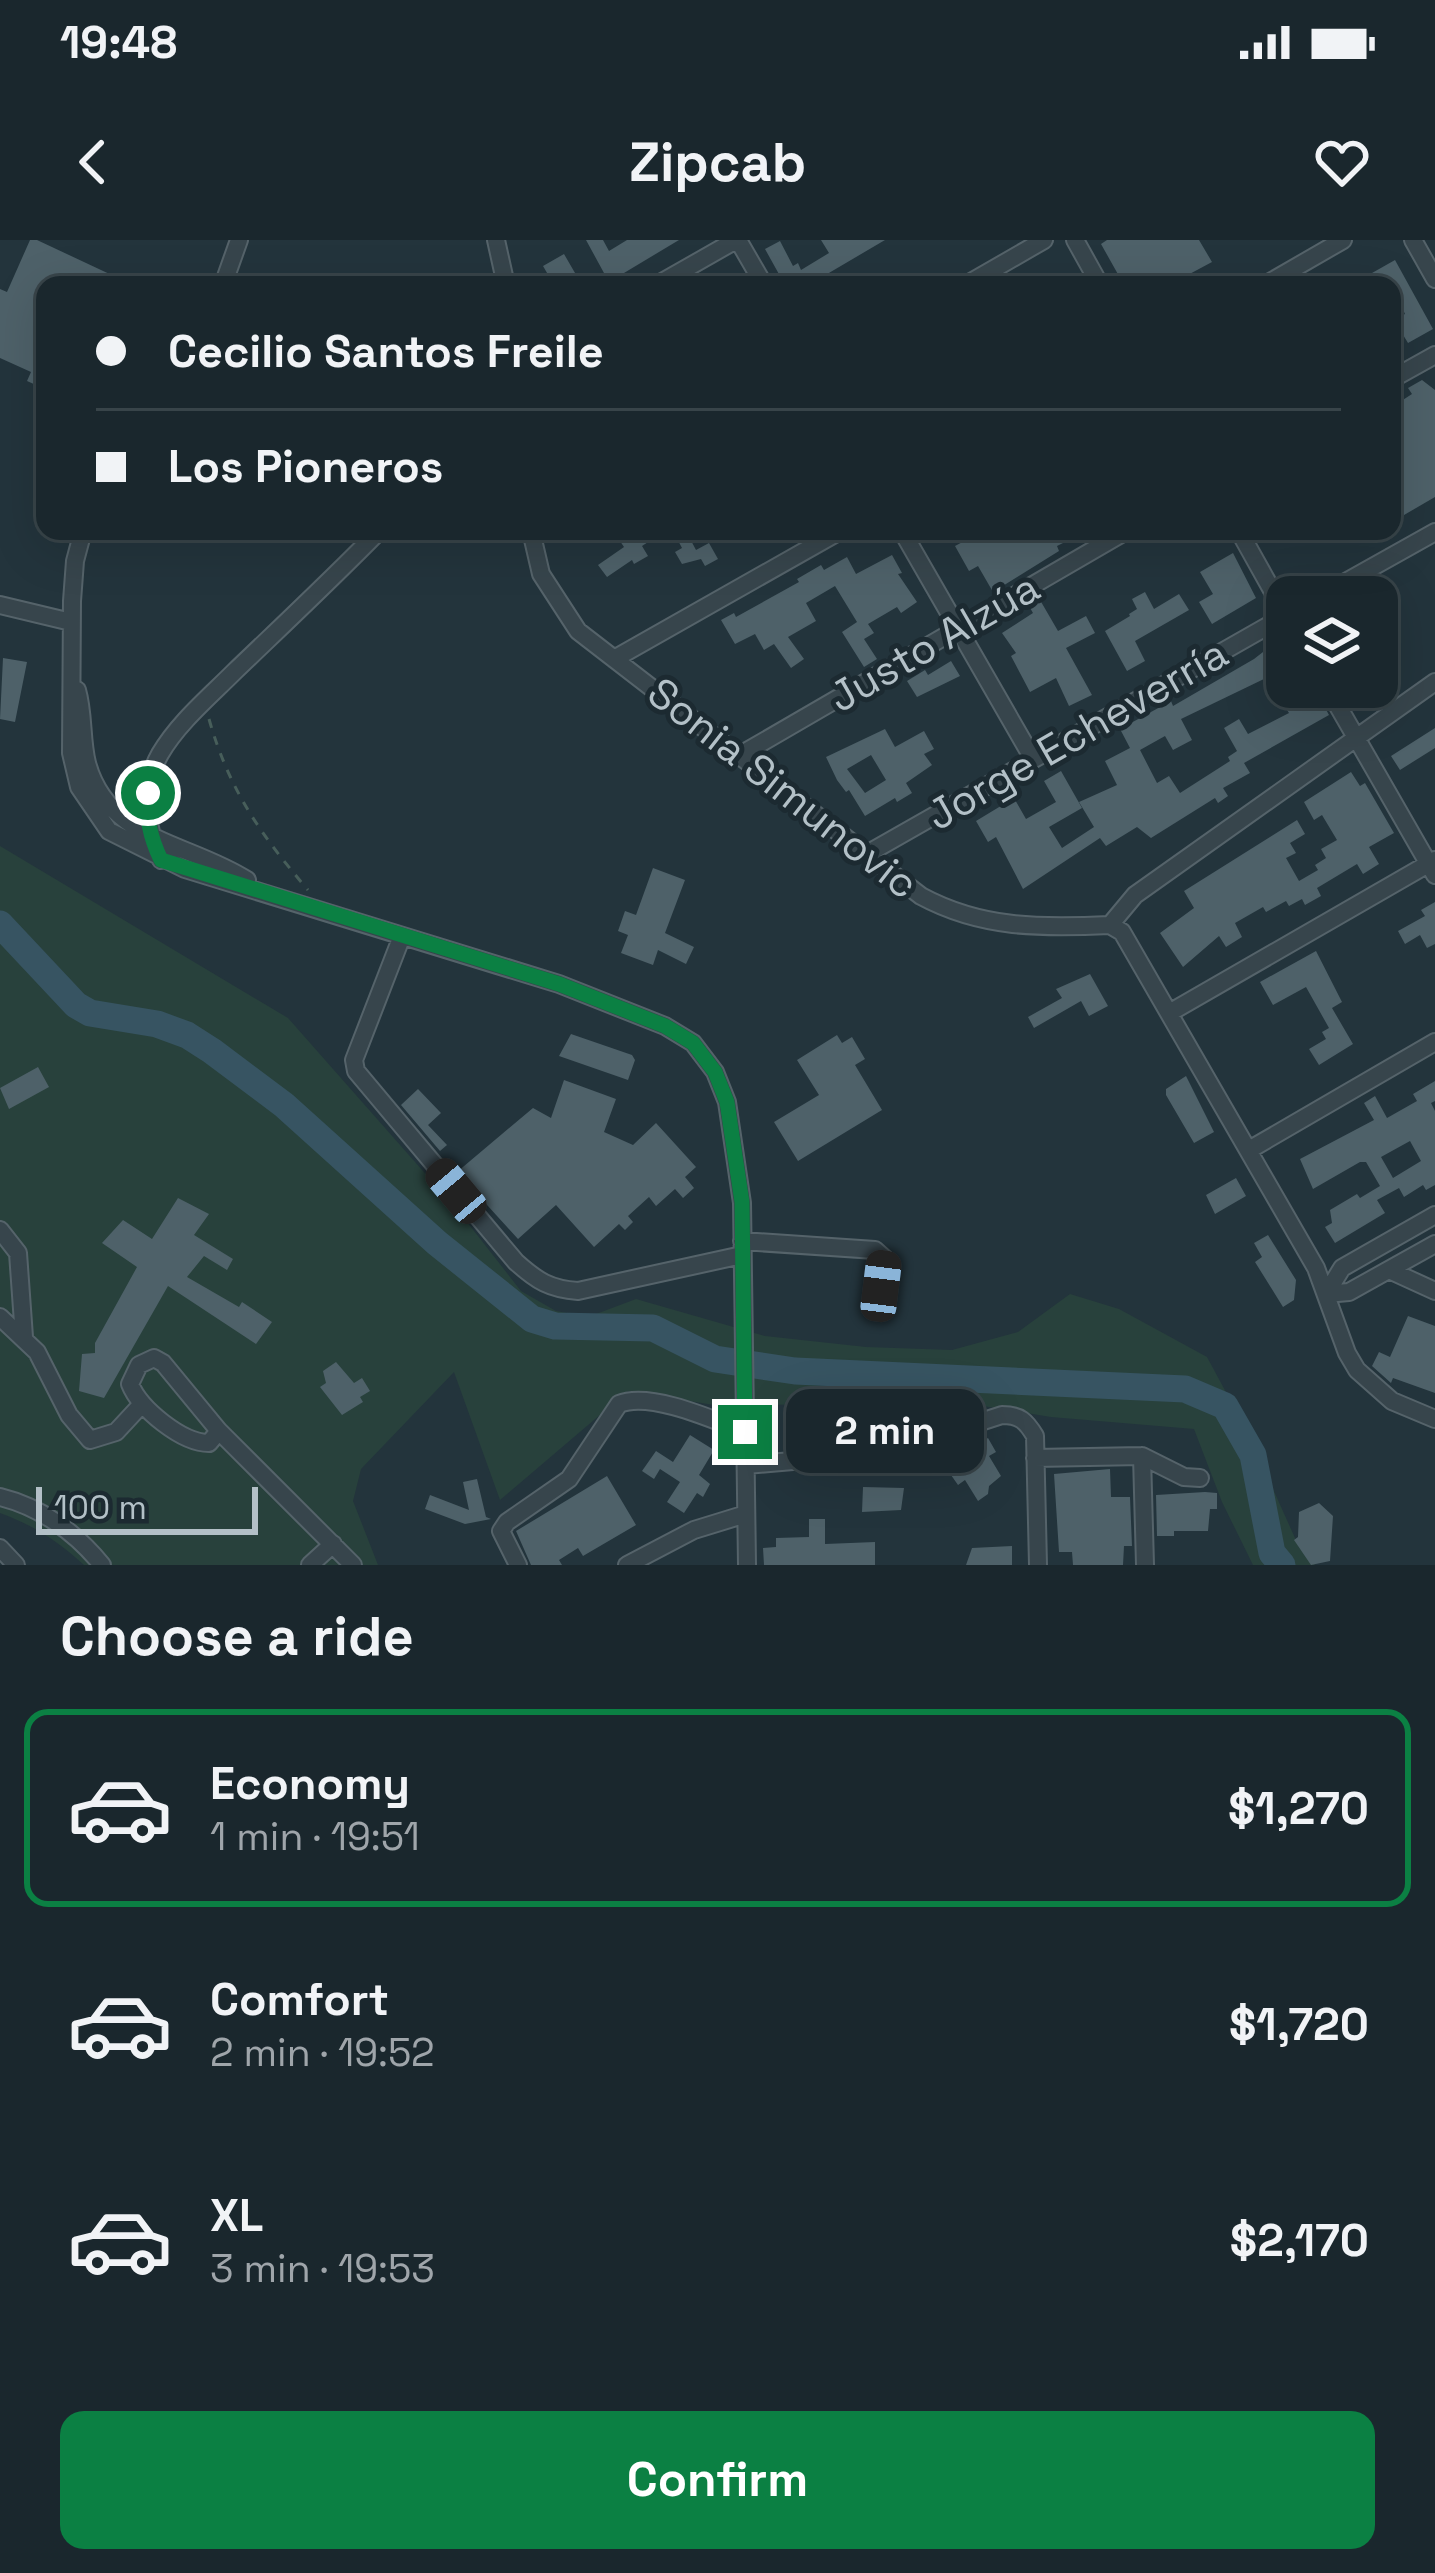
<!DOCTYPE html>
<meta charset="utf-8">
<style>
body{margin:0;font-family:"Space Grotesk",sans-serif;background:#232f35;color:#f1f3f6;height:100vh;display:flex;flex-direction:column;font-size:45px;white-space:nowrap}
*{box-sizing:border-box;margin:0}
p{font-size:39px;color:#9fa5aa}
.icon{flex:none;width:66px;height:66px;fill:none;stroke:currentColor;stroke-width:2;stroke-linecap:round;stroke-linejoin:round}
.map{position:relative;height:1325px;overflow:hidden}
.side{display:flex;flex-direction:column;background:#1a272d;flex:1}
.side>*{flex:none}
.guide{position:absolute;left:36px;top:36px;width:1365px;height:264px;border-radius:24px;box-shadow:0 12px 48px #0002,0 0 0 3px #384449;display:grid;align-content:center;height:264px;padding:0 60px;background:#1a272d}
.controls{position:absolute;left:1266px;top:336px;display:grid;gap:24px}
.controls a{display:grid;place-items:center;width:132px;height:132px;border-radius:24px;background:#1a272d;box-shadow:0 12px 48px #0002,0 0 0 3px #384449;font-size:60px}
.scale{position:absolute;left:36px;bottom:30px;width:222px;box-sizing:border-box;padding-left:12px;border:6px solid #b3c0c7;border-top:0;font-size:33px;line-height:42px;white-space:nowrap;color:#b3c0c7;-webkit-text-stroke:9px #1c2a31;paint-order:stroke}
.end{position:absolute;width:54px;height:54px;margin:-27px;border:15px solid #0b8043;background:#fff;box-shadow:0 0 0 6px #fff}
.from{border-radius:50%}
.bubble{position:absolute;height:84px;border-radius:24px;background:#1a272d;box-shadow:0 12px 48px #0002,0 0 0 3px #384449;font-size:39px;font-weight:700;line-height:84px;text-align:center}
.car{position:absolute;width:36px;height:72px;margin:-36px -18px;border-radius:15px;box-shadow:0 0 9px 3px #0007;background:linear-gradient(#222 24%,#8ab4d8 0 40%,#222 0 76%,#8ab4d8 0 86%,#222 0)}
.guide b{display:flex;align-items:center;gap:42px;height:114px;font-size:45px}
.guide b+b{border-top:3px solid #384449}
.guide i{width:30px;height:30px;background:#f1f3f6}
ul{padding:0;list-style:none}
li{display:flex;align-items:center;gap:36px;height:198px;margin:0 24px 18px;padding:0 36px;border:6px solid transparent;border-radius:24px}
li div{flex:1}
li b{display:block;font-size:45px}
li em{font-style:normal;font-weight:700}
li.current{border-color:#0b8043}
li>.icon{width:108px;height:108px;stroke-width:1.5}
h2{padding:0 60px;font-size:54px;line-height:144px}
.button{display:flex;gap:24px;margin-top:auto;padding:24px 60px}
.button a{flex:1;height:138px;border-radius:24px;background:#0b8043;color:#fff;font-size:48px;font-weight:700;line-height:138px;text-align:center}
.status{display:flex;justify-content:space-between;align-items:center;height:84px;padding:0 60px;background:#1a272d;direction:ltr}
.status svg{height:33px;fill:currentColor}
header{display:flex;justify-content:space-between;align-items:center;height:156px;padding:0 60px;background:#1a272d;font-size:54px;font-weight:700}
.map>svg:first-child{display:block}
.green{fill:#28413c}
.lines{fill:none;stroke-linecap:round;stroke-linejoin:round}
.river{stroke:#375462;stroke-width:27}
.building{fill:#4e6169;fill-rule:evenodd}
.minor-casing{stroke:#55636a;stroke-width:20}
.path{stroke:#475e5a;stroke-width:3;stroke-dasharray:9 9;stroke-linecap:butt}
.minor{stroke:#37454c;stroke-width:16}
.route{stroke:#0b8043;stroke-width:15}
.labels{text-anchor:middle;dominant-baseline:central;stroke-width:10;stroke-linejoin:round;paint-order:stroke}
.street-label{font-size:42px;fill:#b3c0c7;stroke:#1c2a31}
</style>
<div class="status"><b>19:48</b><svg viewBox="0 0 49 12"><path d="M0 12V9h3v3zM5 12V6h3v6zM10 12V3h3v9zM15 12V0h3v12zM26 1h20v11H26zM47 4h2v5h-2z"/></svg></div>
<header><svg class="icon" aria-label="back" viewBox="0 0 24 24"><path d="M15 5l-7 7 7 7"/></svg>Zipcab<svg class="icon" aria-label="heart" viewBox="0 0 24 24"><path d="M12 20l-8-8c-3-5 5-10 8-4 3-6 11-1 8 4z"/></svg></header>
<div class="map">
<svg width="1435" height="1325" viewBox="0 0 1435 1325">
<rect width="100%" height="100%" fill="#23343c"/>
<!-- green -->
<path class="green" d="M 0,606 L 288,778 L 460,973 L 521,1051 L 556,1071 L 588,1077 L 636,1059 L 765,1096 L 866,1107 L 952,1110 L 1018,1092 L 1070,1054 L 1119,1069 L 1207,1117 L 1248,1193 L 1299,1307 L 1315,1325 L 1253,1325 L 1222,1262 L 1194,1189 L 1051,1177 L 971,1164 L 714,1165 L 628,1151 L 500,1260 L 454,1132 L 361,1229 L 353,1261 L 378,1325 L 84,1325 C 58,1301 33,1285 0,1273 Z"/>
<g class="lines">
<!-- river -->
<path class="river" d="M 0,684 L 76,765 L 90,773 L 157,784 L 187,795 L 212,811 L 284,865 L 437,1003 L 532,1079 L 555,1086 L 653,1088 L 715,1119 L 795,1131 L 1185,1149 L 1225,1166 L 1253,1215 L 1272,1313 L 1282,1325"/>
</g>
<!-- building -->
<path class="building" d="M 30,0 L 37,0 L 133,45 L 45,45 L 45,149 L 27,141 L 31,132 L 0,118 L 0,49 L 7,52 Z
M 586,0 L 603,0 L 609,11 L 627,0 L 679,0 L 624,33 L 630,45 L 586,45 L 604,33 Z
M 821,0 L 885,0 L 817,40 L 820,45 L 785,45 L 765,9 L 780,1 L 793,26 L 798,23 L 801,30 L 829,13 Z
M 1107,0 L 1199,0 L 1212,22 L 1184,37 L 1189,45 L 1124,45 L 1101,4 Z
M 564,14 L 582,45 L 554,45 L 543,26 Z
M 1395,20 L 1433,89 L 1408,103 L 1394,80 L 1405,74 L 1392,45 L 1379,45 L 1372,33 Z
M 1422,140 L 1435,150 L 1435,257 L 1392,282 L 1392,167 L 1412,154 L 1408,148 Z
M 630,291 L 665,291 L 642,306 L 648,316 L 634,324 L 632,320 L 607,337 L 598,325 L 624,307 L 618,298 Z
M 673,291 L 686,291 L 696,310 L 709,303 L 718,319 L 705,326 L 701,319 L 682,324 L 675,312 L 682,308 Z
M 983,291 L 1087,291 L 1057,306 L 1059,311 L 993,352 L 978,326 L 969,331 L 955,306 Z
M 1233,313 L 1256,358 L 1212,384 L 1199,362 L 1213,354 L 1200,332 Z
M 892,315 L 902,333 L 898,334 L 917,362 L 901,373 L 897,367 L 868,384 L 874,393 L 864,399 L 877,419 L 864,427 L 842,392 L 857,382 L 835,346 L 806,363 L 816,381 L 788,397 L 804,419 L 791,428 L 774,404 L 764,410 L 755,394 L 735,404 L 721,380 L 734,373 L 736,377 L 799,342 L 797,339 L 821,325 L 824,330 L 847,317 L 856,334 Z
M 1145,352 L 1154,369 L 1179,354 L 1189,370 L 1135,401 L 1145,421 L 1127,431 L 1105,391 L 1130,376 L 1129,374 L 1137,369 L 1132,359 Z
M 1040,360 L 1058,391 L 1086,376 L 1095,393 L 1066,408 L 1092,455 L 1069,466 L 1056,438 L 1030,452 L 1011,416 L 1016,413 L 1002,393 L 1033,373 L 1029,366 Z
M 1287,401 L 1287,447 L 1293,447 L 1299,456 L 1314,447 L 1329,475 L 1244,523 L 1250,533 L 1223,548 L 1228,556 L 1218,563 L 1215,558 L 1151,598 L 1137,587 L 1106,606 L 1100,598 L 1023,649 L 996,597 L 988,602 L 976,581 L 1014,558 L 1026,579 L 1056,562 L 1044,541 L 1061,531 L 1082,568 L 1049,587 L 1062,608 L 1094,587 L 1079,562 L 1117,545 L 1105,521 L 1130,508 L 1120,489 L 1171,461 L 1173,466 L 1254,419 L 1276,402 L 1278,406 ZM 1266,438 L 1289,473 L 1248,494 L 1239,479 L 1224,488 L 1237,511 L 1228,517 L 1230,521 L 1180,553 L 1169,536 L 1157,543 L 1140,510 L 1165,496 L 1173,510 L 1192,500 L 1181,479 Z
M 3,418 L 27,422 L 15,482 L 0,479 Z
M 951,421 L 960,436 L 917,457 L 907,441 L 925,430 L 928,435 Z
M 1435,488 L 1435,508 L 1400,530 L 1391,516 Z
M 885,489 L 895,507 L 924,491 L 934,509 L 924,514 L 932,525 L 906,543 L 912,553 L 897,562 L 895,558 L 865,576 L 849,550 L 846,552 L 837,540 L 826,517 ZM 871,515 L 886,540 L 865,553 L 847,529 Z
M 1351,532 L 1360,546 L 1365,543 L 1394,593 L 1369,607 L 1379,624 L 1363,634 L 1357,624 L 1317,648 L 1321,656 L 1305,665 L 1302,659 L 1289,666 L 1286,661 L 1266,672 L 1263,667 L 1235,683 L 1242,697 L 1226,707 L 1219,696 L 1183,727 L 1160,693 L 1194,668 L 1184,651 L 1297,580 L 1305,594 L 1290,603 L 1296,613 L 1286,618 L 1299,641 L 1318,630 L 1315,625 L 1326,618 L 1321,609 L 1337,600 L 1322,575 L 1314,580 L 1304,562 Z
M 653,628 L 685,640 L 665,693 L 694,707 L 686,724 L 658,710 L 653,725 L 621,713 L 628,695 L 618,691 L 625,671 L 636,675 Z
M 1435,662 L 1435,704 L 1427,708 L 1420,695 L 1405,704 L 1398,691 L 1425,676 L 1421,670 Z
M 1316,711 L 1342,762 L 1332,768 L 1353,804 L 1319,825 L 1309,809 L 1326,799 L 1322,792 L 1329,788 L 1306,747 L 1273,765 L 1260,742 Z
M 1090,734 L 1108,766 L 1089,776 L 1081,761 L 1034,788 L 1028,777 L 1062,758 L 1056,749 Z
M 571,794 L 632,815 L 635,820 L 628,840 L 559,816 Z
M 837,795 L 842,803 L 852,797 L 865,819 L 855,825 L 882,870 L 798,921 L 774,882 L 819,855 L 797,820 Z
M 38,827 L 49,847 L 9,869 L 0,848 Z
M 1186,836 L 1214,892 L 1194,903 L 1166,855 L 1166,849 Z
M 564,840 L 616,859 L 604,892 L 633,905 L 656,883 L 696,927 L 685,937 L 694,948 L 683,958 L 675,949 L 656,966 L 649,957 L 628,976 L 633,982 L 625,990 L 619,984 L 594,1007 L 556,965 L 518,999 L 457,932 L 533,868 L 551,878 Z
M 1435,841 L 1435,861 L 1431,863 L 1435,871 L 1435,945 L 1426,950 L 1423,945 L 1404,957 L 1399,948 L 1377,960 L 1385,973 L 1335,1003 L 1325,987 L 1332,983 L 1330,970 L 1357,954 L 1360,958 L 1380,946 L 1366,922 L 1360,922 L 1313,949 L 1300,919 L 1374,880 L 1364,863 L 1375,856 L 1387,878 L 1417,861 L 1413,854 ZM 1410,901 L 1421,921 L 1393,938 L 1381,917 Z
M 418,849 L 441,873 L 428,885 L 447,905 L 440,911 L 401,865 Z
M 1236,938 L 1246,956 L 1215,974 L 1206,955 Z
M 178,958 L 209,974 L 194,995 L 233,1019 L 227,1030 L 204,1016 L 187,1037 L 239,1067 L 242,1062 L 272,1082 L 256,1104 L 168,1046 L 104,1158 L 79,1151 L 82,1114 L 95,1113 L 95,1103 L 137,1027 L 102,1003 L 123,980 L 152,999 Z
M 1268,995 L 1296,1040 L 1294,1060 L 1283,1067 L 1255,1022 L 1262,1017 L 1254,1003 Z
M 1408,1076 L 1435,1086 L 1435,1153 L 1393,1138 L 1391,1143 L 1372,1126 L 1379,1112 L 1390,1117 Z
M 336,1122 L 354,1143 L 362,1138 L 370,1151 L 360,1157 L 363,1162 L 342,1175 L 320,1147 L 326,1143 L 323,1131 Z
M 690,1195 L 714,1210 L 699,1235 L 710,1244 L 703,1257 L 697,1253 L 684,1273 L 667,1262 L 680,1242 L 660,1229 L 654,1239 L 642,1231 L 656,1211 L 673,1222 Z
M 988,1198 L 996,1212 L 989,1216 L 1001,1236 L 989,1246 L 988,1254 L 978,1261 L 965,1240 L 958,1245 L 951,1235 L 973,1221 L 967,1211 Z
M 1110,1229 L 1111,1257 L 1130,1257 L 1132,1306 L 1124,1306 L 1123,1325 L 1073,1325 L 1072,1312 L 1059,1312 L 1054,1234 Z
M 607,1236 L 636,1285 L 583,1316 L 578,1308 L 559,1320 L 562,1325 L 531,1325 L 516,1291 Z
M 477,1239 L 486,1277 L 491,1279 L 465,1284 L 425,1269 L 430,1255 L 469,1270 L 463,1242 Z
M 863,1247 L 904,1248 L 901,1270 L 862,1272 Z
M 1205,1252 L 1217,1253 L 1217,1269 L 1210,1269 L 1208,1291 L 1174,1291 L 1174,1296 L 1157,1296 L 1156,1255 Z
M 1319,1263 L 1333,1276 L 1330,1321 L 1311,1325 L 1294,1300 L 1298,1297 L 1299,1272 Z
M 809,1279 L 825,1279 L 825,1304 L 875,1302 L 875,1325 L 764,1325 L 763,1308 L 776,1307 L 776,1298 L 809,1297 Z
M 1012,1306 L 1012,1325 L 966,1325 L 972,1308 Z"/>
<g class="lines">
<!-- minor casing -->
<g class="minor-casing">
<path id="minor" d="M 496,0 L 506,45
M 738,0 L 764,45
M 1075,0 L 1100,45
M 1413,0 L 1435,39
M 223,45 L 239,0
M 657,45 L 736,0
M 966,45 L 1044,0
M 1265,45 L 1343,0
M 1392,139 L 1435,115
M 83,291 L 75,321 L 72,361 L 71,513 L 79,547 L 109,591 L 185,629 L 559,744 L 665,786 L 693,803 L 715,832 L 727,862 L 742,963 L 747,1325
M 531,291 L 541,334 L 578,391 L 921,656 C 982,689 1042,688 1110,685
M 902,291 L 1032,517
M 1239,291 L 1287,377
M 1319,357 L 1435,292
M 0,365 L 71,382
M 614,419 L 840,291
M 1327,447 L 1435,635
M 77,450 C 84,474 81,499 87,523 C 108,601 190,603 247,640
M 742,514 L 1126,291
M 867,614 L 1287,375
M 161,620 C 145,586 141,548 160,514 C 178,483 209,457 234,432 C 283,385 332,339 379,291
M 1110,685 L 1122,692 L 1316,1028 L 1347,1113 L 1357,1130 L 1392,1161 L 1435,1179
M 1110,685 L 1135,655 L 1435,442
M 402,696 L 354,820 L 356,831 L 516,1022 C 537,1041 550,1049 578,1051 L 742,1015
M 1171,772 L 1435,620
M 1249,910 L 1435,802
M 0,990 L 18,1013 L 24,1097
M 742,1001 L 875,1010 L 884,1018 L 881,1046
M 1389,1030 L 1435,1051
M 1326,1054 L 1342,1028 L 1435,975
M 1326,1054 L 1349,1052 L 1435,1004
M 0,1077 L 37,1112 L 69,1175 L 90,1200 L 116,1192 L 142,1164
M 219,1191 L 209,1203 C 182,1203 140,1169 130,1144 L 139,1125 L 154,1118 L 163,1123 L 219,1191 L 353,1325
M 1142,1216 L 1145,1325
M 1035,1218 L 1142,1216 L 1184,1237 L 1200,1238
M 746,1225 L 885,1213 L 1002,1175 C 1020,1175 1026,1181 1035,1196 L 1038,1325
M 0,1257 C 41,1267 76,1293 102,1325
M 0,1308 L 16,1325
M 310,1325 L 333,1304
M 518,1325 L 501,1291 L 507,1282 L 569,1239 L 619,1164 C 650,1151 714,1180 745,1192
M 627,1325 L 694,1290 L 746,1274"/>
</g>
<!-- path -->
<path class="path" d="M 209,479 C 229,550 261,595 308,650"/>
<!-- minor -->
<use href="#minor" class="minor"/>
</g>
<g class="lines">
<!-- route -->
<path class="route" d="M 148,553 C 146,578 150,597 161,620 L 559,744 L 665,786 L 693,803 L 715,832 L 727,862 L 742,962 L 745,1192"/>
</g>
<g class="labels">
<!-- street labels -->
<g class="street-label">
<text transform="translate(934 402) rotate(-30)">Justo Alzúa</text>
<text transform="translate(1077 494) rotate(-30)">Jorge Echeverría</text>
<text transform="translate(783 548) rotate(38)">Sonia Simunovic</text>
</g>
</g>
</svg>
<div class="controls">
<a><svg class="icon" aria-label="layers" viewBox="0 0 24 24"><path d="M12 4l9 5-9 5-9-5zM3 14l9 5 9-5"/></svg></a>
</div>
<div class="scale">100 m</div>
<i class="end from" style="left:148px;top:553px"></i>
<i class="end" style="left:745px;top:1192px"></i>
<div class="bubble" style="left:786px;top:1149px;width:198px">2 min</div>
<i class="car" style="left:456px;top:951px;rotate:320deg"></i>
<i class="car" style="left:881px;top:1046px;rotate:7deg"></i>
<div class="guide">
<b><i class="from"></i>Cecilio Santos Freile</b>
<b><i></i>Los Pioneros</b>
</div>
</div>
<section class="side">
<h2>Choose a ride</h2>
<ul>
<li class="current"><svg class="icon" aria-label="car" viewBox="0 0 24 24"><path d="M5 17H2v-5l4-1 3-4h7l3 4 3 1v5h-3M9 17h6M6 11h13"/><circle cx="7" cy="17" r="2"/><circle cx="17" cy="17" r="2"/></svg><div><b>Economy</b><p>1 min · 19:51</p></div><em>$1,270</em></li>
<li><svg class="icon" aria-label="car" viewBox="0 0 24 24"><path d="M5 17H2v-5l4-1 3-4h7l3 4 3 1v5h-3M9 17h6M6 11h13"/><circle cx="7" cy="17" r="2"/><circle cx="17" cy="17" r="2"/></svg><div><b>Comfort</b><p>2 min · 19:52</p></div><em>$1,720</em></li>
<li><svg class="icon" aria-label="car" viewBox="0 0 24 24"><path d="M5 17H2v-5l4-1 3-4h7l3 4 3 1v5h-3M9 17h6M6 11h13"/><circle cx="7" cy="17" r="2"/><circle cx="17" cy="17" r="2"/></svg><div><b>XL</b><p>3 min · 19:53</p></div><em>$2,170</em></li>
</ul>
<div class="button"><a>Confirm</a></div>
</section>
